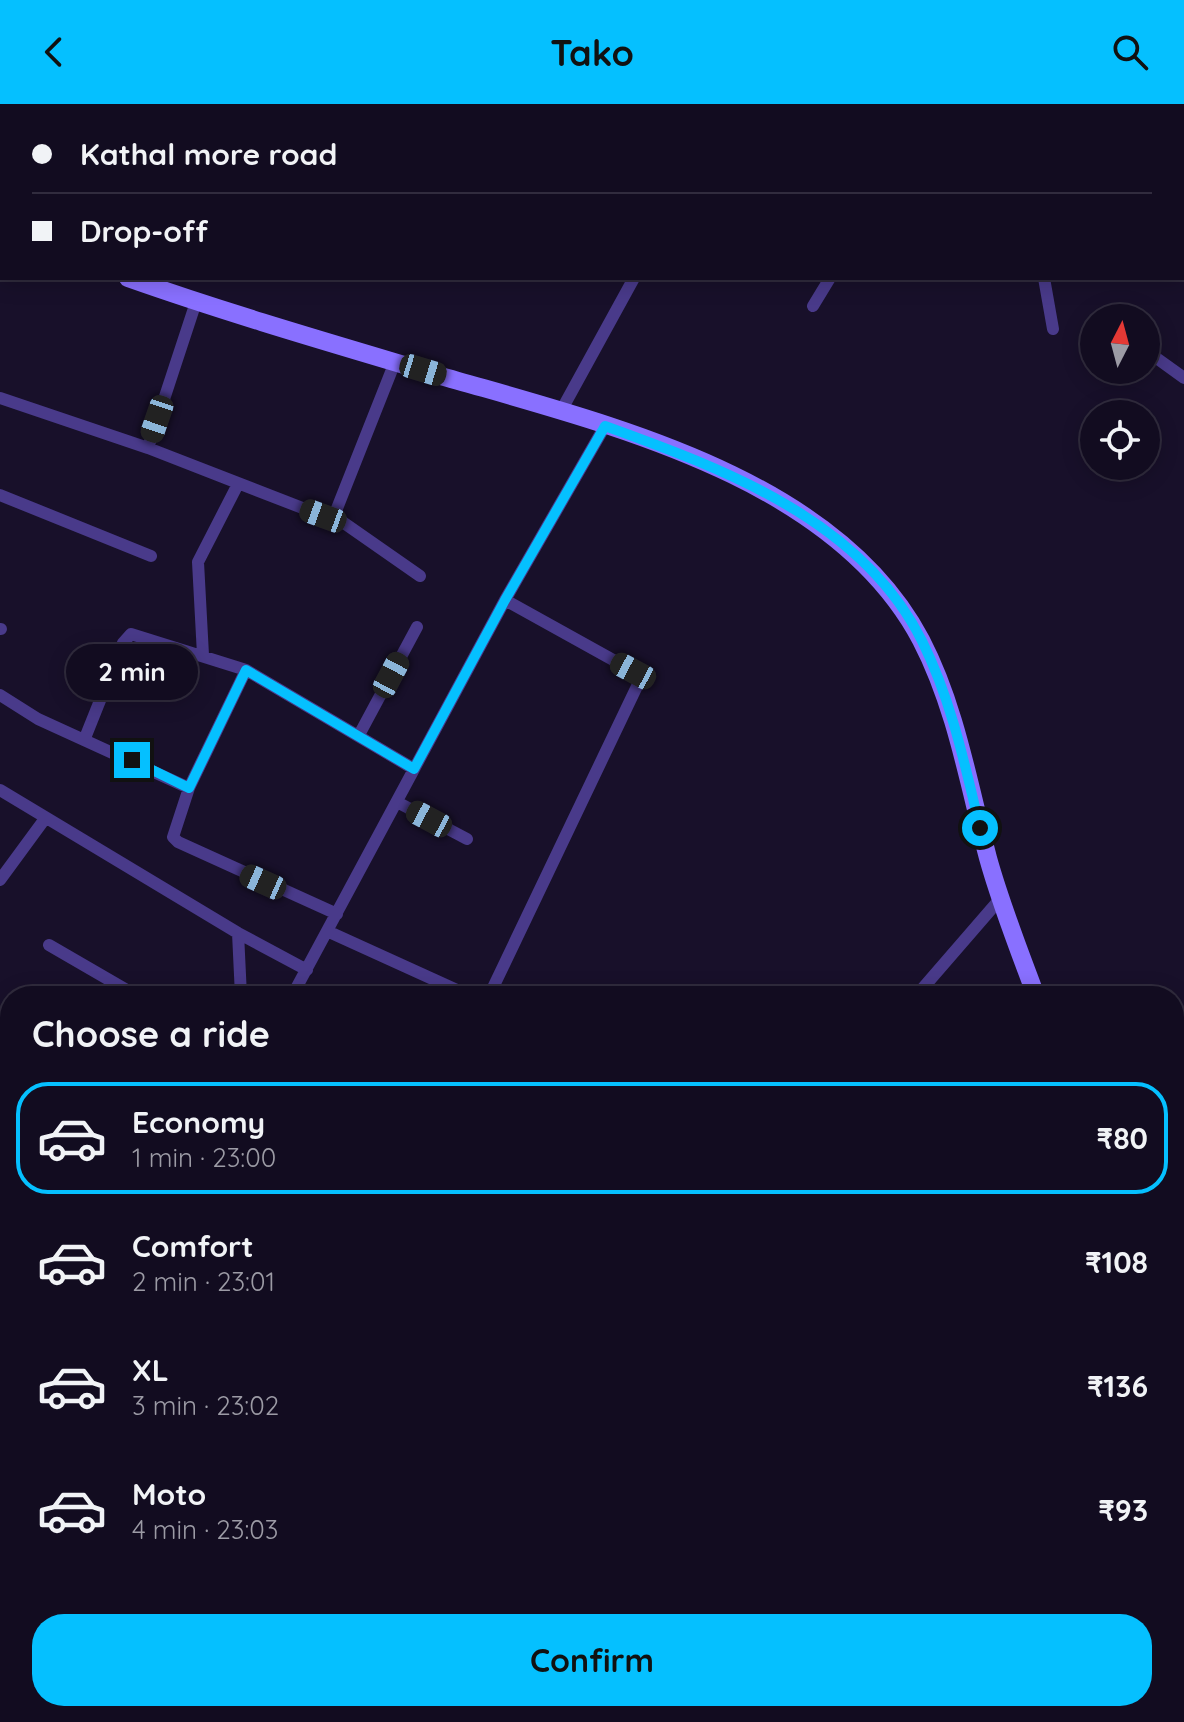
<!DOCTYPE html>
<meta charset="utf-8">
<style>
body{margin:0;font-family:Quicksand,sans-serif;background:#1f1a2d;color:#f1f3f6;height:100vh;display:flex;flex-direction:column;font-size:30px;white-space:nowrap}
*{box-sizing:border-box;margin:0}
p{font-size:26px;color:#9c9ba5}
.icon{flex:none;width:44px;height:44px;fill:none;stroke:currentColor;stroke-width:2;stroke-linecap:round;stroke-linejoin:round}
.map{position:relative;flex:1;overflow:hidden}
.drawer{position:absolute;left:0px;top:882px;width:1184px;height:736px;display:flex;flex-direction:column;background:#120c20;border-radius:32px 32px 0 0;box-shadow:0 4px 20px #0003,0 0 0 2px #312c3e}
.drawer>*{flex:none}
.banner{position:absolute;left:0px;top:0px;width:1184px;height:176px;box-shadow:0 4px 20px #0003,0 0 0 2px #312c3e;display:grid;align-content:center;height:176px;padding:0 32px;background:#120c20}
.needle{width:52px;rotate:6deg}
.fabs{position:absolute;left:1080px;top:200px;display:grid;gap:16px}
.fabs a{display:grid;place-items:center;width:80px;height:80px;border-radius:50%;background:#120c20;box-shadow:0 4px 20px #0003,0 0 0 2px #312c3e;font-size:40px}
.end{position:absolute;width:36px;height:36px;margin:-18px;border:10px solid #05c0ff;background:#111;box-shadow:0 0 0 4px #111}
.from{border-radius:50%}
.bubble{position:absolute;height:56px;border-radius:28px;background:#120c20;box-shadow:0 4px 20px #0003,0 0 0 2px #312c3e;font-size:26px;font-weight:800;line-height:56px;text-align:center}
.car{position:absolute;width:24px;height:48px;margin:-24px -12px;border-radius:10px;box-shadow:0 0 6px 2px #0007;background:linear-gradient(#222 24%,#8ab4d8 0 40%,#222 0 76%,#8ab4d8 0 86%,#222 0)}
.banner b{display:flex;align-items:center;gap:28px;height:76px;font-size:30px}
.banner b+b{border-top:2px solid #312c3e}
.banner i{width:20px;height:20px;background:#f1f3f6}
ul{padding:0;list-style:none}
li{display:flex;align-items:center;gap:24px;height:112px;margin:0 16px 12px;padding:0 16px;border:4px solid transparent;border-radius:32px}
li div{flex:1}
li b{display:block;font-size:30px}
li em{font-style:normal;font-weight:800}
li.active{border-color:#05c0ff}
li>.icon{width:72px;height:72px;stroke-width:1.5}
h2{padding:0 32px;font-size:36px;line-height:96px}
.cta{display:flex;gap:16px;margin-top:auto;padding:16px 32px}
.cta a{flex:1;height:92px;border-radius:32px;background:#05c0ff;color:#111;font-size:32px;font-weight:800;line-height:92px;text-align:center}
header{display:flex;justify-content:space-between;align-items:center;height:104px;padding:0 32px;background:#05c0ff;color:#111;font-size:36px;font-weight:800}
.map>svg:first-child{display:block}
.lines{fill:none;stroke-linecap:round;stroke-linejoin:round}
.lane{stroke:#493a8a;stroke-width:6}
.street{stroke:#493a8a;stroke-width:12}
.secondary{stroke:#8970ff;stroke-width:18}
.route{stroke:#05c0ff;stroke-width:10}
</style>
<header><svg class="icon" aria-label="back" viewBox="0 0 24 24"><path d="M15 5l-7 7 7 7"/></svg>Tako<svg class="icon" aria-label="search" viewBox="0 0 24 24"><circle cx="10" cy="10" r="6"/><path d="M15 15l6 6"/></svg></header>
<div class="map">
<svg width="1184" height="1618" viewBox="0 0 1184 1618">
<rect width="100%" height="100%" fill="#18102a"/>
<g class="lines">
<!-- lane -->
<path class="lane" d="M 1174,933 L 1184,930"/>
<!-- street -->
<path class="street" d="M 56,0 L 61,2
M 327,0 L 330,2
M 1069,0 L 1071,2
M 850,2 L 851,0
M 1104,2 L 1107,0
M 1182,4 L 1184,3
M 1182,49 L 1184,49
M 1182,152 L 1184,153
M 1044,174 L 1053,225
M 813,202 L 830,174
M 1155,253 L 1184,274
M 0,294 L 148,344 L 323,412 L 334,412 L 395,258
M 561,307 L 634,174
M 148,344 L 196,198
M 0,391 L 151,452
M 334,412 L 420,472
M 0,525 L 1,525
M 203,551 L 198,458 L 238,380
M 0,591 L 38,615 L 189,684 L 246,566 L 414,665
M 359,631 L 417,523
M 85,634 L 123,539 L 131,530 L 246,566
M 189,684 L 173,733 L 178,738 L 337,810
M 0,686 L 238,829 L 307,866
M 397,698 L 467,735
M 0,776 L 44,716
M 327,827 L 470,892
M 238,829 L 241,892
M 49,841 L 137,892
M 292,892 L 505,496 L 605,322
M 489,892 L 640,576 L 633,567 L 505,496
M 916,892 L 1000,795
M 0,935 L 10,941
M 0,1056 L 10,1060
M 0,1114 L 10,1118
M 0,1256 L 10,1237
M 0,1302 L 10,1307
M 0,1366 L 10,1371
M 0,1484 L 10,1476
M 1182,1584 L 1184,1585
M 554,1618 L 560,1611 L 589,1618
M 741,1618 L 744,1608"/>
<!-- secondary -->
<path class="secondary" d="M 122,2 L 125,0
M 145,2 L 148,0
M 0,81 L 2,80
M 0,98 L 2,97
M 0,128 L 2,129
M 128,174 C 230,210 334,240 438,271 C 602,319 834,371 921,536 C 956,603 969,682 988,754 C 1001,801 1019,846 1036,892
M 1174,1141 L 1184,1154"/>
</g>
<g class="lines">
<!-- route -->
<path class="route" d="M 132,656 L 189,684 L 246,566 L 414,665 L 505,496 L 605,322 C 724,365 862,416 922,537 C 951,595 965,661 980,724"/>
</g>
</svg>
<div class="fabs">
<a><svg class="needle" viewBox="-14 -14 28 28"><path d="M0-13l5 13h-10z" fill="#e53935"/><path d="M0 13l5-13h-10z" fill="#9c9ba5"/></svg></a>
<a><svg class="icon" aria-label="locate" viewBox="0 0 24 24"><circle cx="12" cy="12" r="6"/><path d="M12 2v4M12 18v4M2 12h4M18 12h4"/></svg></a>
</div>
<i class="end from" style="left:980px;top:724px"></i>
<i class="end" style="left:132px;top:656px"></i>
<div class="bubble" style="left:66px;top:540px;width:132px">2 min</div>
<i class="car" style="left:423px;top:266px;rotate:107deg"></i>
<i class="car" style="left:157px;top:315px;rotate:199deg"></i>
<i class="car" style="left:323px;top:412px;rotate:290deg"></i>
<i class="car" style="left:633px;top:567px;rotate:298deg"></i>
<i class="car" style="left:391px;top:571px;rotate:28deg"></i>
<i class="car" style="left:429px;top:715px;rotate:298deg"></i>
<i class="car" style="left:263px;top:778px;rotate:294deg"></i>
<div class="banner">
<b><i class="from"></i>Kathal more road</b>
<b><i></i>Drop-off</b>
</div>
<section class="drawer">
<h2>Choose a ride</h2>
<ul>
<li class="active"><svg class="icon" aria-label="car" viewBox="0 0 24 24"><path d="M5 17H2v-5l4-1 3-4h7l3 4 3 1v5h-3M9 17h6M6 11h13"/><circle cx="7" cy="17" r="2"/><circle cx="17" cy="17" r="2"/></svg><div><b>Economy</b><p>1 min · 23:00</p></div><em>₹80</em></li>
<li><svg class="icon" aria-label="car" viewBox="0 0 24 24"><path d="M5 17H2v-5l4-1 3-4h7l3 4 3 1v5h-3M9 17h6M6 11h13"/><circle cx="7" cy="17" r="2"/><circle cx="17" cy="17" r="2"/></svg><div><b>Comfort</b><p>2 min · 23:01</p></div><em>₹108</em></li>
<li><svg class="icon" aria-label="car" viewBox="0 0 24 24"><path d="M5 17H2v-5l4-1 3-4h7l3 4 3 1v5h-3M9 17h6M6 11h13"/><circle cx="7" cy="17" r="2"/><circle cx="17" cy="17" r="2"/></svg><div><b>XL</b><p>3 min · 23:02</p></div><em>₹136</em></li>
<li><svg class="icon" aria-label="car" viewBox="0 0 24 24"><path d="M5 17H2v-5l4-1 3-4h7l3 4 3 1v5h-3M9 17h6M6 11h13"/><circle cx="7" cy="17" r="2"/><circle cx="17" cy="17" r="2"/></svg><div><b>Moto</b><p>4 min · 23:03</p></div><em>₹93</em></li>
</ul>
<div class="cta"><a>Confirm</a></div>
</section>
</div>
